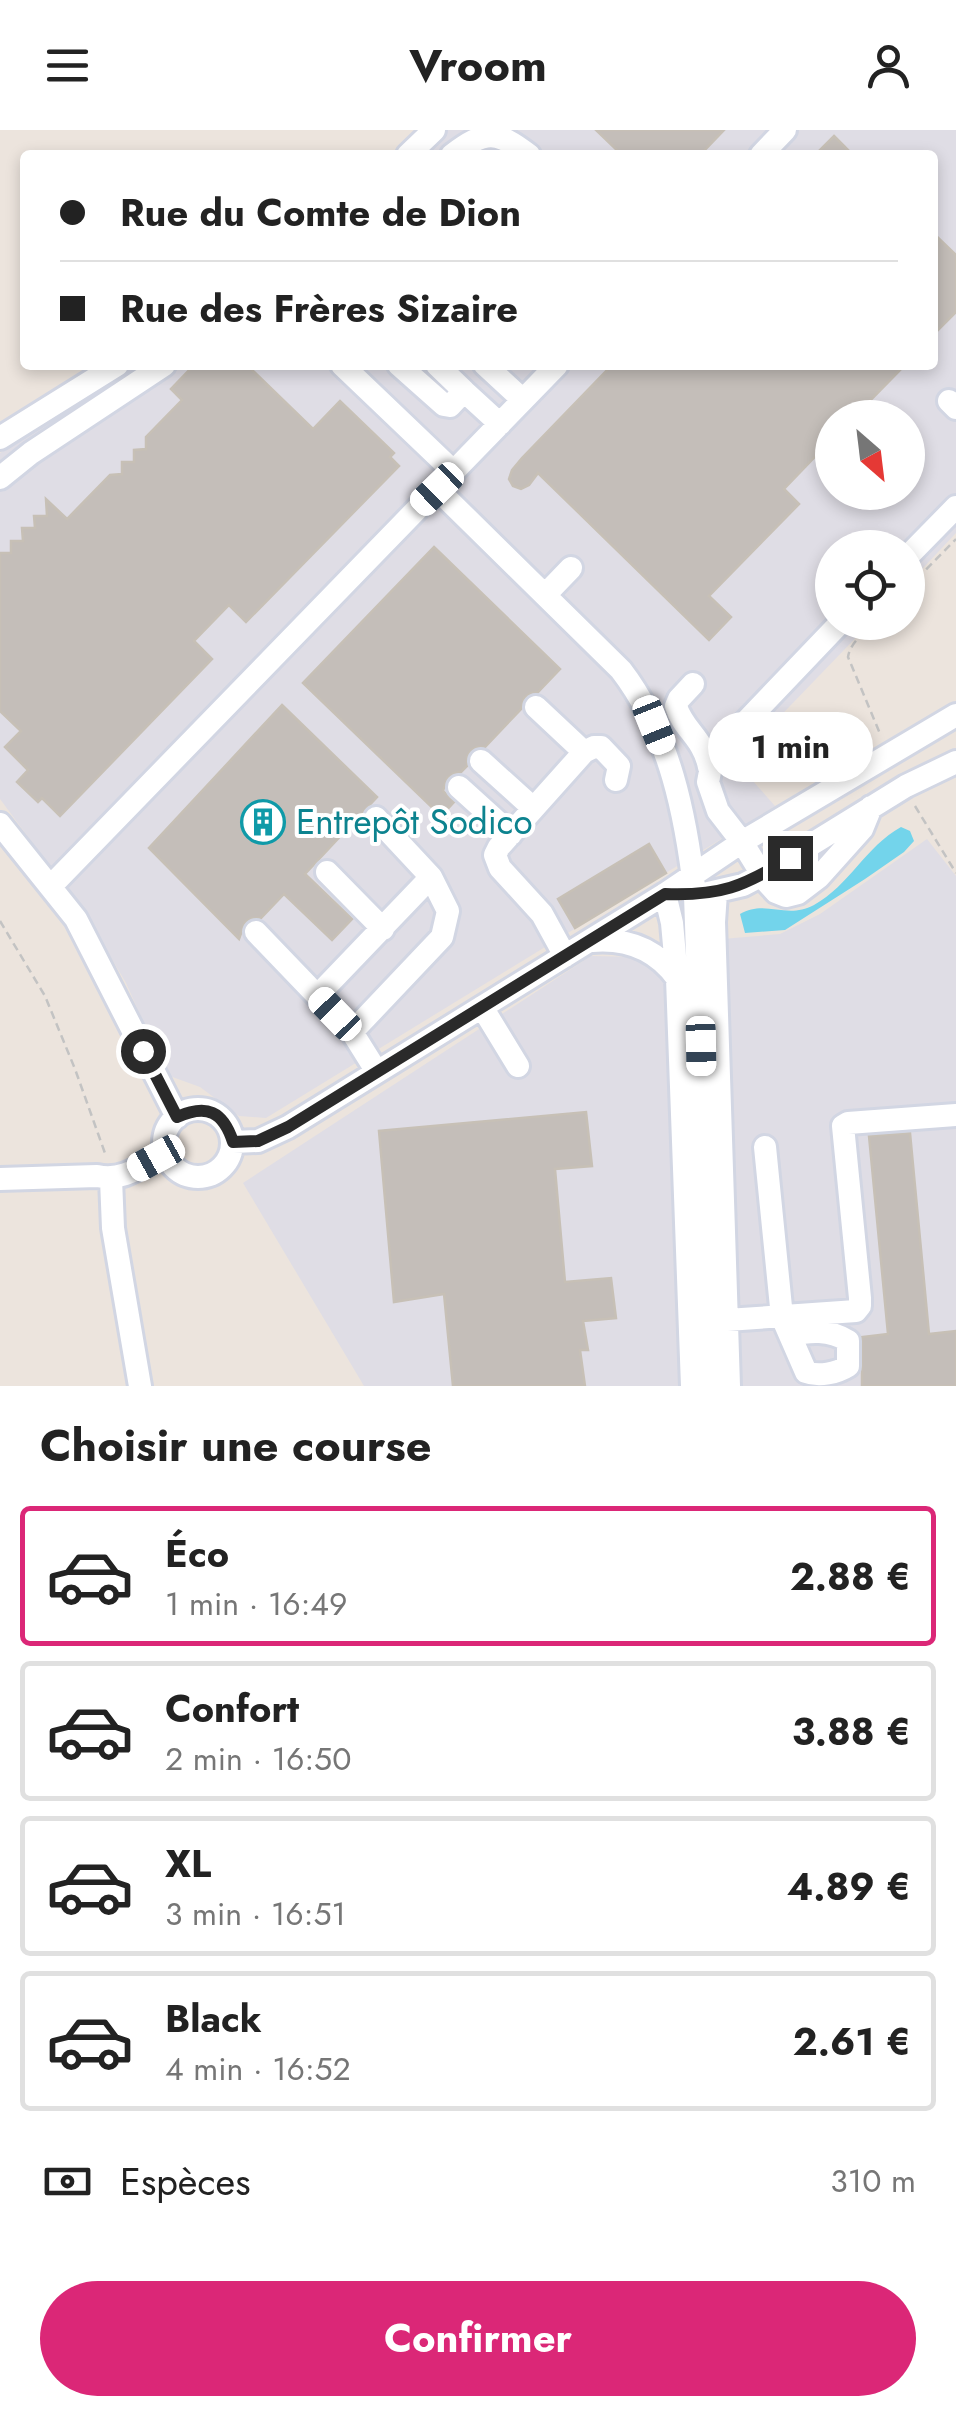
<!DOCTYPE html>
<html lang="fr">
<meta charset="utf-8">
<style>
body{margin:0;font-family:Jost,sans-serif;background:#f6f6f6;color:#222;height:100vh;display:flex;flex-direction:column;font-size:38px;white-space:nowrap}
*{box-sizing:border-box;margin:0}
p{font-size:32px;color:#767676}
.icon{flex:none;width:55px;height:55px;fill:none;stroke:currentColor;stroke-width:2;stroke-linecap:round;stroke-linejoin:round}
.map{position:relative;height:1256px;overflow:hidden}
.sheet{display:flex;flex-direction:column;background:#fff;flex:1}
.sheet>*{flex:none}
.top-card{position:absolute;left:20px;top:20px;width:918px;height:220px;border-radius:10px;box-shadow:0 5px 15px #0003;display:grid;align-content:center;height:220px;padding:0 40px;background:#fff}
.needle{width:65px;rotate:152deg}
.controls{position:absolute;left:815px;top:270px;display:grid;gap:20px}
.controls a{display:grid;place-items:center;width:110px;height:110px;border-radius:50%;background:#fff;box-shadow:0 5px 15px #0003;font-size:50px}
.end{position:absolute;width:45px;height:45px;margin:-22px;border:12px solid #2a2a2a;background:#fff;box-shadow:0 0 0 5px #fff}
.from{border-radius:50%}
.bubble{position:absolute;height:70px;border-radius:35px;background:#fff;box-shadow:0 5px 15px #0003;font-size:32px;font-weight:700;line-height:70px;text-align:center}
.car{position:absolute;width:30px;height:60px;margin:-30px -15px;border-radius:12px;box-shadow:0 0 8px 2px #0007;background:linear-gradient(#fff 24%,#345 0 40%,#fff 0 76%,#345 0 86%,#fff 0)}
.top-card b{display:flex;align-items:center;gap:35px;height:95px;font-size:38px}
.top-card b+b{border-top:2px solid #e0e0e0}
.top-card i{width:25px;height:25px;background:#222}
ul{padding:0;list-style:none}
li{display:flex;align-items:center;gap:30px;height:140px;margin:0 20px 15px;padding:0 20px;border:5px solid #e0e0e0;border-radius:10px}
li div{flex:1}
li b{display:block;font-size:38px}
li em{font-style:normal;font-weight:700}
li.active{border-color:#db2777}
li>.icon{width:90px;height:90px;stroke-width:1.5}
h2{padding:0 40px;font-size:45px;line-height:120px}
.pay{display:flex;align-items:center;gap:25px;height:110px;padding:0 40px;font-size:38px}
.pay p{margin-inline-start:auto}
.action{display:flex;gap:20px;margin-top:auto;padding:20px 40px}
.action a{flex:1;height:115px;border-radius:60px;background:#db2777;color:#fff;font-size:40px;font-weight:700;line-height:115px;text-align:center}
header{display:flex;justify-content:space-between;align-items:center;height:130px;padding:0 40px;background:#fff;font-size:45px;font-weight:700}
.map>svg:first-child{display:block}
.industrial{fill:#dfdde5;fill-rule:evenodd}
.water{fill:#73d4eb}
.building{fill:#c4beb9;stroke:#c7c0b6;stroke-width:2.5}
.lines{fill:none;stroke-linecap:round;stroke-linejoin:round}
.minor-casing{stroke:#d2d6e3;stroke-width:28}
.path{stroke:#c3c3c3;stroke-width:2.5;stroke-dasharray:8 5;stroke-linecap:butt}
.minor{stroke:#fff;stroke-width:22}
.route{stroke:#2a2a2a;stroke-width:12}
.labels{text-anchor:middle;dominant-baseline:central;stroke-width:8;stroke-linejoin:round;paint-order:stroke}
.culture-label{font-size:35px;fill:#0d838f;stroke:#fff;text-anchor:start}
</style>
<header><svg class="icon" aria-label="menu" viewBox="0 0 24 24"><path d="M4 6h16M4 12h16M4 18h16"/></svg>Vroom<svg class="icon" aria-label="person" viewBox="0 0 24 24"><circle cx="12" cy="8" r="4"/><path d="M4 21q1-7 8-7t8 7"/></svg></header>
<div class="map">
<svg width="956" height="1256" viewBox="0 0 956 1256">
<rect width="100%" height="100%" fill="#ece4dd"/>
<!-- industrial -->
<path class="industrial" d="M 447,0 L 956,0 L 956,403 L 908,454 L 908,418 L 832,418 L 832,492 L 870,493 L 736,632 L 775,676 L 266,988 L 239,986 L 200,957 L 167,945 L 126,853 L 86,785 L 0,669 L 0,323 L 135,235 L 932,235 L 932,25 L 420,25 ZM 832,288 L 908,288 L 908,362 L 832,362 Z
M 927,709 L 956,746 L 956,1256 L 364,1256 L 243,1053 L 591,826 L 638,827 L 722,809 L 780,804 L 820,784 Z"/>
<!-- water -->
<path class="water" d="M 901,697 L 910,701 L 914,711 L 904,722 L 865,749 L 785,800 L 745,803 L 740,784 C 766,769 786,790 814,775 C 850,755 865,717 901,697 Z"/>
<!-- building -->
<path class="building" d="M 596,0 L 724,0 L 700,25 L 622,25 Z
M 834,6 L 853,25 L 815,25 Z
M 932,102 L 956,125 L 956,182 L 932,206 Z
M 194,235 L 247,235 L 313,299 L 340,271 L 394,323 L 390,327 L 399,336 L 246,492 L 229,475 L 194,511 L 212,529 L 60,686 L 42,668 L 38,672 L 17,652 L 28,640 L 5,617 L 21,601 L 0,581 L 0,423 L 11,423 L 11,411 L 23,411 L 22,398 L 35,398 L 34,386 L 47,386 L 46,369 L 67,389 L 110,345 L 122,344 L 122,332 L 134,332 L 134,320 L 146,319 L 146,307 L 182,270 L 171,259 Z
M 612,235 L 905,235 L 860,281 L 867,288 L 832,288 L 832,309 L 784,359 L 799,374 L 709,466 L 731,487 L 709,510 L 538,343 L 529,355 L 521,359 L 513,356 L 509,349 L 512,340 L 522,328 Z
M 434,417 L 560,539 L 538,562 L 531,563 L 524,568 L 521,579 L 485,617 L 477,617 L 471,620 L 467,627 L 467,636 L 461,642 L 454,643 L 447,648 L 443,661 L 454,672 L 441,686 L 303,553 Z
M 282,575 L 377,667 L 305,744 L 352,789 L 332,810 L 284,764 L 261,788 L 252,788 L 245,792 L 239,809 L 149,718 Z
M 649,714 L 666,743 L 575,798 L 558,769 Z
M 586,982 L 592,1036 L 555,1039 L 565,1152 L 611,1148 L 616,1188 L 583,1191 L 588,1220 L 580,1220 L 585,1256 L 453,1256 L 444,1164 L 394,1172 L 379,1001 Z
M 910,1003 L 929,1204 L 956,1201 L 956,1256 L 862,1256 L 862,1207 L 888,1204 L 869,1006 Z"/>
<g class="lines">
<!-- minor casing -->
<g class="minor-casing">
<path id="minor" d="M 408,25 L 434,0
M 452,25 C 485,0 497,0 529,25
M 761,25 L 785,0
M 342,235 L 454,342
M 399,235 L 444,275 L 450,276 L 464,261 L 437,235
M 485,235 L 523,270
M 464,261 L 500,294
M 949,271 L 956,278
M 0,308 L 117,235
M 0,348 L 31,323 L 164,235
M 437,359 L 621,540 C 670,604 686,686 695,765 L 712,1256
M 908,426 L 956,377
M 545,465 L 571,438
M 841,492 L 713,626 L 708,652 L 718,681 L 742,712 L 766,751 L 776,762 L 786,766 L 798,763 L 819,747 L 862,699 L 871,677
M 693,554 L 679,569 L 676,576 C 683,600 703,607 709,637
M 536,577 L 584,622
M 481,631 L 533,678
M 459,657 L 511,704
M 0,694 L 76,789 L 177,987
M 327,742 L 383,799
M 51,756 L 557,235
M 716,763 L 714,792 L 729,1256
M 665,764 L 672,793 L 677,848
M 704,764 L 743,755 L 762,745 L 906,656 L 956,632
M 256,802 L 352,902 L 377,942
M 592,811 C 627,808 656,819 677,848 L 692,1256
M 565,826 L 542,784 L 500,738 L 495,725 L 499,717 L 584,622 L 594,617 L 601,617 L 619,636 L 616,650
M 317,866 L 431,747
M 482,877 L 518,936
M 352,902 L 442,807 L 448,781 L 431,747 L 376,688
M164 1013a34 34 0 1 1 68 0a34 34 0 1 1-68 0Z
M 233,1012 L 258,1011 L 288,997 L 665,764 L 742,712 L 956,585
M 765,1017 L 782,1187 L 806,1242 C 819,1247 837,1243 848,1236 L 848,1211 C 830,1199 809,1201 790,1205
M 0,1049 L 97,1046 C 124,1052 142,1035 165,1023
M 111,1049 L 113,1098 L 140,1256
M 727,1190 L 856,1181 L 860,1176 L 860,1168 L 843,996 L 848,993 L 956,985"/>
</g>
<!-- path -->
<path class="path" d="M 908,458 L 956,409
M 874,492 C 864,503 850,513 848,527 L 881,606
M 915,676 L 956,743
M 0,791 L 45,866 L 75,939 L 106,1026"/>
<!-- minor -->
<use href="#minor" class="minor"/>
</g>
<g class="lines">
<!-- route -->
<path class="route" d="M 143,921 L 177,987 C 207,974 223,981 233,1012 L 258,1011 L 288,997 L 665,764 C 720,766 743,757 790,728"/>
</g>
<!-- icons -->
<defs>
<g id="building-ring" transform="scale(2.25)"><circle r="9.5" fill="#fff" stroke="#0f9aa8" stroke-width="1.5"/><path d="M-4-6H4V6H1V3H-1V6H-4ZM-2.5-4.3h1.7v1.8h-1.7ZM.8-4.3h1.7v1.8H.8ZM-2.5-1h1.7V.8h-1.7ZM.8-1h1.7V.8H.8Z" fill="#0f9aa8"/></g>
</defs>
<g fill-rule="evenodd">
<use href="#building-ring" x="263" y="692"/>
</g>
<g class="labels">
<!-- culture labels -->
<g class="culture-label">
<text x="296" y="692">Entrepôt Sodico</text>
</g>
</g>
</svg>
<div class="controls">
<a><svg class="needle" viewBox="-14 -14 28 28"><path d="M0-13l5 13h-10z" fill="#e53935"/><path d="M0 13l5-13h-10z" fill="#767676"/></svg></a>
<a><svg class="icon" aria-label="locate" viewBox="0 0 24 24"><circle cx="12" cy="12" r="6"/><path d="M12 2v4M12 18v4M2 12h4M18 12h4"/></svg></a>
</div>
<i class="end from" style="left:143px;top:921px"></i>
<i class="end" style="left:790px;top:728px"></i>
<div class="bubble" style="left:708px;top:582px;width:165px">1 min</div>
<i class="car" style="left:437px;top:359px;rotate:226deg"></i>
<i class="car" style="left:654px;top:595px;rotate:158deg"></i>
<i class="car" style="left:335px;top:884px;rotate:316deg"></i>
<i class="car" style="left:701px;top:916px;rotate:179deg"></i>
<i class="car" style="left:156px;top:1028px;rotate:241deg"></i>
<div class="top-card">
<b><i class="from"></i>Rue du Comte de Dion</b>
<b><i></i>Rue des Frères Sizaire</b>
</div>
</div>
<section class="sheet">
<h2>Choisir une course</h2>
<ul>
<li class="active"><svg class="icon" aria-label="car" viewBox="0 0 24 24"><path d="M5 17H2v-5l4-1 3-4h7l3 4 3 1v5h-3M9 17h6M6 11h13"/><circle cx="7" cy="17" r="2"/><circle cx="17" cy="17" r="2"/></svg><div><b>Éco</b><p>1 min · 16:49</p></div><em>2.88 €</em></li>
<li><svg class="icon" aria-label="car" viewBox="0 0 24 24"><path d="M5 17H2v-5l4-1 3-4h7l3 4 3 1v5h-3M9 17h6M6 11h13"/><circle cx="7" cy="17" r="2"/><circle cx="17" cy="17" r="2"/></svg><div><b>Confort</b><p>2 min · 16:50</p></div><em>3.88 €</em></li>
<li><svg class="icon" aria-label="car" viewBox="0 0 24 24"><path d="M5 17H2v-5l4-1 3-4h7l3 4 3 1v5h-3M9 17h6M6 11h13"/><circle cx="7" cy="17" r="2"/><circle cx="17" cy="17" r="2"/></svg><div><b>XL</b><p>3 min · 16:51</p></div><em>4.89 €</em></li>
<li><svg class="icon" aria-label="car" viewBox="0 0 24 24"><path d="M5 17H2v-5l4-1 3-4h7l3 4 3 1v5h-3M9 17h6M6 11h13"/><circle cx="7" cy="17" r="2"/><circle cx="17" cy="17" r="2"/></svg><div><b>Black</b><p>4 min · 16:52</p></div><em>2.61 €</em></li>
</ul>
<div class="pay"><svg class="icon" aria-label="cash" viewBox="0 0 24 24"><path d="M3 7h18v10H3z"/><circle cx="12" cy="12" r="2"/></svg>Espèces<p>310 m</p></div>
<div class="action"><a>Confirmer</a></div>
</section>
